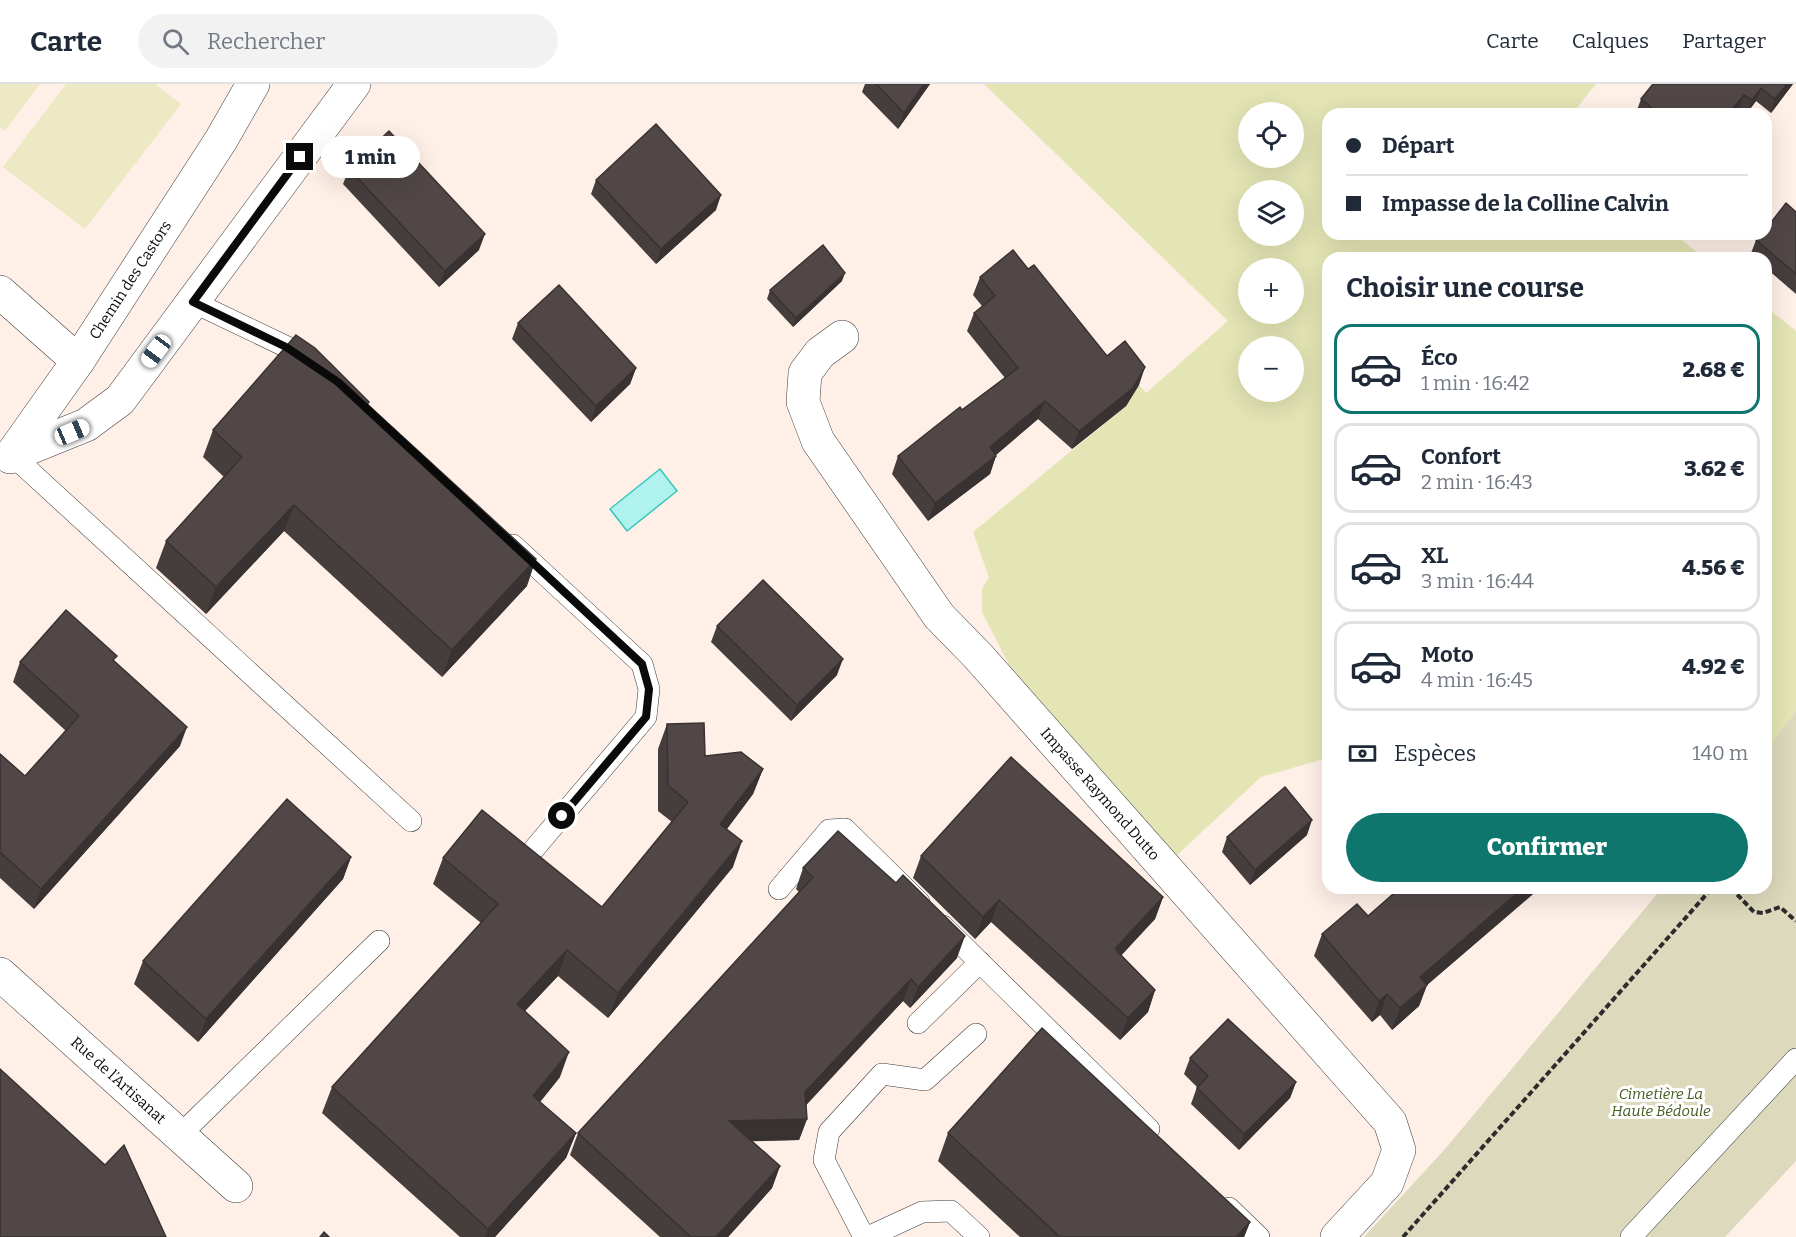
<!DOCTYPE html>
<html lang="fr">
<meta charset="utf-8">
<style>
body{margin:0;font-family:Bitter,serif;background:#f2f2f3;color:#1f2937;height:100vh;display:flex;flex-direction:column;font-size:22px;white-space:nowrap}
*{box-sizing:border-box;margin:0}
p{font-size:20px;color:#747a83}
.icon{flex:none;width:33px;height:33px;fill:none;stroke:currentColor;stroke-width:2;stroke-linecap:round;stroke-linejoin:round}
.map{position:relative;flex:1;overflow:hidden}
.side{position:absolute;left:1322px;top:168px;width:450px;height:642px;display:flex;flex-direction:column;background:#fff;border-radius:18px;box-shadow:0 6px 24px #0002}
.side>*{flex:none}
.hud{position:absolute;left:1322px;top:24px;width:450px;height:132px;border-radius:18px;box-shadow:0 6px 24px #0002;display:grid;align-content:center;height:132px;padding:0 24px;background:#fff}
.buttons{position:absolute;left:1238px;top:18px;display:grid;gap:12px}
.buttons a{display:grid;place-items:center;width:66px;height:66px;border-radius:50%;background:#fff;box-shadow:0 6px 24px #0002;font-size:30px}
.end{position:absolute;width:27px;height:27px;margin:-14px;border:8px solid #0a0a0a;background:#fff;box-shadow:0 0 0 3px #fff}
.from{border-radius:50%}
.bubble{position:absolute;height:42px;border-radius:21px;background:#fff;box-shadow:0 6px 24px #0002;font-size:20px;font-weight:800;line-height:42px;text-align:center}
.car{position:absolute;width:18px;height:36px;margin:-18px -9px;border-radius:8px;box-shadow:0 0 4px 2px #0007;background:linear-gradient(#fff 24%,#345 0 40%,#fff 0 76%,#345 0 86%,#fff 0)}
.hud b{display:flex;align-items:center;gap:21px;height:57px;font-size:22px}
.hud b+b{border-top:2px solid #e0e1e3}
.hud i{width:15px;height:15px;background:#1f2937}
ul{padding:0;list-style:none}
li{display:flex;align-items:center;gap:18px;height:90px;margin:0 12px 9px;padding:0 12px;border:3px solid #e0e1e3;border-radius:18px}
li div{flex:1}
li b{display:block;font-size:22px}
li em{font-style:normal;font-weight:800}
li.current{border-color:#0f766e}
li>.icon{width:54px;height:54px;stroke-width:1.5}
h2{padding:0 24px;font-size:27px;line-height:72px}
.pay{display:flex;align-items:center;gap:15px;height:66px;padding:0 24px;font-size:22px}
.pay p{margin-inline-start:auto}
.button{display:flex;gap:12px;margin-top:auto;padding:12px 24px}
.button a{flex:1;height:69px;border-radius:36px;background:#0f766e;color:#fff;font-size:24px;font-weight:800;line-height:69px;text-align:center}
header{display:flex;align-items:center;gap:36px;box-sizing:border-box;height:84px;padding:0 30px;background:#fff;border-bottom:2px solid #e0e1e3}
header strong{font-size:28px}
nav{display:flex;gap:33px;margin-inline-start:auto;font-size:21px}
.search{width:420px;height:54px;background:#f2f2f3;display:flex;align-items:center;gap:15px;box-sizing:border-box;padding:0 21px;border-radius:33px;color:#747a83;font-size:22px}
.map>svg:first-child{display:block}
.green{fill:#e3e5b4;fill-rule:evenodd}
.cemetery{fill:#dcd9bc}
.pitch{fill:#ede9c5}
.water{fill:#aff2ee;stroke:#3ac5bf;stroke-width:1.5}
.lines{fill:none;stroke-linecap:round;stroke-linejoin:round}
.lane-casing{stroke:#3d3d3d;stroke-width:22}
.street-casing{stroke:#3d3d3d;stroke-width:34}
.path{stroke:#2c2c2c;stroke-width:4;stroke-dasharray:6 3;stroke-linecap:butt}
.lane{stroke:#fff;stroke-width:21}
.street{stroke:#fff;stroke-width:33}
.wall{fill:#463d3d}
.shaded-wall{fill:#393232}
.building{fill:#514747;stroke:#393232;stroke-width:1.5}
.route{stroke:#0a0a0a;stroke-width:8}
.labels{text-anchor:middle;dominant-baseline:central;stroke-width:6;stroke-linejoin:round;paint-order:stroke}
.street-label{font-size:15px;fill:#0a0a0a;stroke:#fff}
.park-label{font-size:15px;font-style:italic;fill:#465c1f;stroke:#fff}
</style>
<header>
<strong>Carte</strong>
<div class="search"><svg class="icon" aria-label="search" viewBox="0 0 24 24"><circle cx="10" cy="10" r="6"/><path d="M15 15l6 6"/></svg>Rechercher</div>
<nav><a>Carte</a><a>Calques</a><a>Partager</a></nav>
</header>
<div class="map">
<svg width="1796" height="1153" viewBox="0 0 1796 1153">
<rect width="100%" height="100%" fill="#fef0e7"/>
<!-- green -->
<path class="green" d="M 984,0 L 1596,0 L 1572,30 L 1328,30 L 1328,150 L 1674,150 L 1704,174 L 1328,174 L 1327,674 L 1261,693 L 1176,772 L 1009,581 L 982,528 L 982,505 L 989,493 L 973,448 L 1126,322 L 1139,301 L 1146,309 L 1228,237 ZM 1248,28 L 1293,28 L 1293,74 L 1248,74 ZM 1248,106 L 1293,106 L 1293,152 L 1248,152 ZM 1248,184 L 1293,184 L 1293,230 L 1248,230 ZM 1248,262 L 1293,262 L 1293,308 L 1248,308 Z
M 1766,223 L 1796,247 L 1796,627 L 1766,667 Z"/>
<!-- cemetery -->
<path class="cemetery" d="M 1796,627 L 1796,1077 L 1725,1153 L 1364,1153 L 1446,1064 L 1662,804 L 1766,804 L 1766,667 Z"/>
<!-- pitch -->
<path class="pitch" d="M 0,0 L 40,0 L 5,47 L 0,43 Z
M 66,0 L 155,0 L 181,20 L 85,145 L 3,83 Z"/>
<!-- water -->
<path class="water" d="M 660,385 L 677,407 L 627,447 L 610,425 Z"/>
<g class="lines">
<!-- lane casing -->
<g class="lane-casing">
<path id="lane" d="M 193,218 L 287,263 L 310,278
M 12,371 L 411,737
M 513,461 L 642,580 L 649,605 L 646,633 L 534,765
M 779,805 L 829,746 L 845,745 L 919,818
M 943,842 L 1149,1045
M 918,939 L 980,878
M 179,1052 L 379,857
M 1229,1124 L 1259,1153
M 864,1153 L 824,1076 L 829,1048 L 882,990 L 925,996 L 976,950
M 868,1153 L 922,1128 L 951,1127 L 979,1153
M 1631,1153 L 1796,975"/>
</g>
<!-- street casing -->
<g class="street-casing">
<g id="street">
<path d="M 0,208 L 78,277"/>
<path id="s1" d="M 842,253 L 820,269 L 805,289 L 803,318 L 818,357 L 939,532 L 978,572 L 1390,1038 L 1399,1066 L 1387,1099 L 1337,1153"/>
<path d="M 12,371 L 86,341 L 120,316 L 354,0"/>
<path id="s2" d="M 10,373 L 78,277 L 221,56 L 253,0"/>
<path id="s3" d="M 0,890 L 236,1102"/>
</g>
</g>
<!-- path -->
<path class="path" d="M 1731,804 L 1754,828 L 1763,829 L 1780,823 L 1796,837
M 1403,1153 L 1712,804"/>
<!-- lane -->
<use href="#lane" class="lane"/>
<!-- street -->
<use href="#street" class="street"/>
</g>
<!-- wall -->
<path class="wall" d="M 865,0 L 930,0 L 898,45 L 862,8 Z
M 1793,0 L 1771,29 L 1756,17 L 1747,29 L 1739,24 L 1734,30 L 1637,30 L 1636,29 L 1641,15 Z
M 349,85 L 479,166 L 439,203 L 343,100 Z
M 596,96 L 716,126 L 656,180 L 591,110 Z
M 1796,128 L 1796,210 L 1766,184 L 1766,174 L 1753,174 L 1750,172 L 1756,156 Z
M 1028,185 L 1107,272 L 1139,301 L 1126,322 L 1072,365 L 1038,335 L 996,371 L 990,390 L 928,437 L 892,390 L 898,372 L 1005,294 L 967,247 L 974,229 L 982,222 L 973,211 L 980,193 Z
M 842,197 L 793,243 L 767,215 L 770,206 Z
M 518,239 L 636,284 L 630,300 L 591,338 L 512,255 Z
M 369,318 L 368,320 L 527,502 L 442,593 L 284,447 L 206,530 L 156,484 L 166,457 L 224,393 L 203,373 L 213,346 Z
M 717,542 L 837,591 L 791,637 L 711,558 Z
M 20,578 L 115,578 L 180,662 L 34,825 L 0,794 L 0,670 L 25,692 L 66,647 L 13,598 Z
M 667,640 L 705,672 L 763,685 L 753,710 L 727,745 L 733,783 L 608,934 L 558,892 L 525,927 L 560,993 L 540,1018 L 576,1049 L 566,1074 L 495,1153 L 460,1153 L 322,1029 L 332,1003 L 481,839 L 433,800 L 443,774 L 602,823 L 672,738 L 658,727 L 658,665 Z
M 1307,751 L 1250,801 L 1222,768 L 1227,753 Z
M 921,772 L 1163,813 L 1155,835 L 1121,871 L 1155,906 L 1148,928 L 1120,956 L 991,838 L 975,855 L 913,794 Z
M 351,773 L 343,795 L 198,958 L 134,900 L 143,877 Z
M 803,784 L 957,874 L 910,924 L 903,917 L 806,1020 L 807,1035 L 799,1056 L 752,1057 L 780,1082 L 772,1104 L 728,1153 L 660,1153 L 570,1071 L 578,1049 L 799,808 L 796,805 Z
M 1400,804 L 1540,804 L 1427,901 L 1419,922 L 1392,946 L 1380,931 L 1372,938 L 1314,872 L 1322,850 L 1368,832 Z
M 1190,974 L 1296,998 L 1290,1014 L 1239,1066 L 1191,1020 L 1197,1003 L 1184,990 Z
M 948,1049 L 1250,1138 L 1244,1153 L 1020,1153 L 938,1077 Z"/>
<!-- shaded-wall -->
<path class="shaded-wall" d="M 924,0 L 930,0 L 898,45 L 904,29 Z
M 1787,0 L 1793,0 L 1771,29 L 1775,15 Z
M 1761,4 L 1756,17 L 1747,29 L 1752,16 Z
M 1744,11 L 1739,24 L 1734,30 L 1728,30 Z
M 721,111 L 716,126 L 656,180 L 661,165 Z
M 485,150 L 479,166 L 439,203 L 445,187 Z
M 845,189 L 842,197 L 793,243 L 796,234 Z
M 1145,283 L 1139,301 L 1126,322 L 1072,365 L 1079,347 Z
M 636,284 L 630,300 L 591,338 L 596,322 Z
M 1045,317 L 1038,335 L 984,381 L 996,372 L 990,390 L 928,437 L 935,419 L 990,363 Z
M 294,421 L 284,447 L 206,530 L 216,503 Z
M 536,475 L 527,502 L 442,593 L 452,566 Z
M 843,575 L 837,591 L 791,637 L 797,621 Z
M 187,643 L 180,662 L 34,825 L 41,805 Z
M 763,685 L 753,710 L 711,766 L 720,740 Z
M 1312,736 L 1307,751 L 1250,801 L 1255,786 Z
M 742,757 L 733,783 L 608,934 L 618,909 Z
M 351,773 L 343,795 L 198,958 L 206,935 Z
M 1523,804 L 1540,804 L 1427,901 L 1419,922 L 1392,946 L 1400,924 L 1420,893 Z
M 1163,813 L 1155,835 L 1107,887 L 1115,865 Z
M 999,816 L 991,838 L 975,855 L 983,833 Z
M 965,852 L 957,874 L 910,924 L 918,903 Z
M 567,866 L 558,892 L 507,946 L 517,920 Z
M 911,895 L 903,917 L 798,1030 L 805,1008 Z
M 1155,906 L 1148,928 L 1120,956 L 1128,934 Z
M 1387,910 L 1380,931 L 1372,938 L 1379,917 Z
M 569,968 L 560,993 L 524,1038 L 533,1012 Z
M 1296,998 L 1290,1014 L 1239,1066 L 1244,1050 Z
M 807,1035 L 799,1056 L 721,1058 L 729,1037 Z
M 576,1049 L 566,1074 L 495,1153 L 485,1153 L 488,1145 Z
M 780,1082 L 772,1104 L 728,1153 L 716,1153 Z
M 1250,1138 L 1244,1153 L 1236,1153 Z"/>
<!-- building -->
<path class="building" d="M 876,0 L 924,0 L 904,29 Z
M 1653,0 L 1787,0 L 1775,15 L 1761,4 L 1752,16 L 1744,11 L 1728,30 L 1691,30 L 1688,27 L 1685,30 L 1659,30 L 1641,15 Z
M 656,40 L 721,111 L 661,165 L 596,96 Z
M 389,47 L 485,150 L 445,187 L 349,85 Z
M 1786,119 L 1796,128 L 1796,190 L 1756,156 L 1761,150 L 1766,150 L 1766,145 Z
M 823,161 L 845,189 L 796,234 L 770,206 Z
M 1013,166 L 1028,185 L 1034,181 L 1107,272 L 1125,257 L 1145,283 L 1133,304 L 1079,347 L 1045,317 L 990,363 L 996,372 L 935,419 L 898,372 L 960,323 L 962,326 L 1018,284 L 974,229 L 995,212 L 980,193 Z
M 559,201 L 636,284 L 596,322 L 518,239 Z
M 296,251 L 315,264 L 369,318 L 367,320 L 536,475 L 452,566 L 294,421 L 216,503 L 166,457 L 242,373 L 213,346 Z
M 763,496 L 843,575 L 797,621 L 717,542 Z
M 66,526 L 117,572 L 113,576 L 187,643 L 41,805 L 0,768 L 0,670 L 25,692 L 79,632 L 20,578 Z
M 704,639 L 705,672 L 741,668 L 763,685 L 720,740 L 742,757 L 618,909 L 567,866 L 517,920 L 569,968 L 533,1012 L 576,1049 L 488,1145 L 332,1003 L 498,820 L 443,774 L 482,726 L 602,823 L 688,718 L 668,701 L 667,640 Z
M 1011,673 L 1163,813 L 1115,865 L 1155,906 L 1128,934 L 999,816 L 983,833 L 921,772 Z
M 1285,703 L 1312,736 L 1255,786 L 1227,753 Z
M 287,715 L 351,773 L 206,935 L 143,877 Z
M 838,747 L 896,799 L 903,791 L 965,852 L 918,903 L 911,895 L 805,1008 L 807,1035 L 729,1037 L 780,1082 L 716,1153 L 691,1153 L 578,1049 L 813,793 L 803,784 Z
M 1400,804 L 1523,804 L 1420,893 L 1427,901 L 1400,924 L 1387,910 L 1379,917 L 1322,850 L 1357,820 L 1368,832 Z
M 1228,935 L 1296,998 L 1244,1050 L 1197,1004 L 1208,992 L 1190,974 Z
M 1042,944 L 1250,1138 L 1236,1153 L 1060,1153 L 948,1049 Z
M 0,985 L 105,1081 L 124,1061 L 166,1153 L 0,1153 Z
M 324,1148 L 329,1153 L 320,1153 Z"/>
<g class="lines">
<!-- route -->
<path class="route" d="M 300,73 L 193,218 L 286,263 L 338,298 L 642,580 L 649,605 L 646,633 L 562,732"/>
</g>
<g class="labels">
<!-- street labels -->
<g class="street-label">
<text stroke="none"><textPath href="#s2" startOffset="214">Chemin des Castors</textPath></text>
<text stroke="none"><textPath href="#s1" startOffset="576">Impasse Raymond Dutto</textPath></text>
<text stroke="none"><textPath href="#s3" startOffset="159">Rue de l’Artisanat</textPath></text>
</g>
<!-- park labels -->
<g class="park-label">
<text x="1661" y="1010">Cimetière La<tspan x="1661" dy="17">Haute Bédoule</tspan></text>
</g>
</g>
</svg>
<div class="buttons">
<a><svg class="icon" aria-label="locate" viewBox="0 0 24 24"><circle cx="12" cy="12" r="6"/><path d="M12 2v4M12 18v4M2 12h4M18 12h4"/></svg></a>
<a><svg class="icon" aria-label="layers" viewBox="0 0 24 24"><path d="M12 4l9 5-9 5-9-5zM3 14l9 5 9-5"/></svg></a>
<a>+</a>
<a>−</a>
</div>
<i class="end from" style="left:562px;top:732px"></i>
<i class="end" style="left:300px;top:73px"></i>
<div class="bubble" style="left:321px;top:52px;width:99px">1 min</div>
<i class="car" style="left:156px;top:267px;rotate:217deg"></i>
<i class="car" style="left:72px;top:348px;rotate:67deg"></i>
<div class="hud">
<b><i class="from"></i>Départ</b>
<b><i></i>Impasse de la Colline Calvin</b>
</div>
<section class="side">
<h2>Choisir une course</h2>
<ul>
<li class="current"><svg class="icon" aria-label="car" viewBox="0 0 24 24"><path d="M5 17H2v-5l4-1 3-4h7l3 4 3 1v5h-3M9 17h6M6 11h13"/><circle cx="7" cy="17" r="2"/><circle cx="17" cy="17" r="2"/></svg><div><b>Éco</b><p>1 min · 16:42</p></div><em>2.68 €</em></li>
<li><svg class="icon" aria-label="car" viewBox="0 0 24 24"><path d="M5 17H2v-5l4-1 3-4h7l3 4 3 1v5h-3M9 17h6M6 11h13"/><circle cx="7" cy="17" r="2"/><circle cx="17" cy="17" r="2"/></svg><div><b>Confort</b><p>2 min · 16:43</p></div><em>3.62 €</em></li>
<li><svg class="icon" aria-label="car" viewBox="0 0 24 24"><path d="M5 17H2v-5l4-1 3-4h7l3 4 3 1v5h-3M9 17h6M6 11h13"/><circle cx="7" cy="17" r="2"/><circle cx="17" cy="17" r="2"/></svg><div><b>XL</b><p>3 min · 16:44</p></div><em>4.56 €</em></li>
<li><svg class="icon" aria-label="car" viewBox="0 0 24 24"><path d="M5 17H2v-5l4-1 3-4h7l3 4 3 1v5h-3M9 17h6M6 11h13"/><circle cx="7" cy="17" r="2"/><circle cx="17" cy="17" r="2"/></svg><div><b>Moto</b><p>4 min · 16:45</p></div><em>4.92 €</em></li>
</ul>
<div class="pay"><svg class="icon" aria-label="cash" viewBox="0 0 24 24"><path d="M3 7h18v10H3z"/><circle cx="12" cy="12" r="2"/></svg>Espèces<p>140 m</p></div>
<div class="button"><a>Confirmer</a></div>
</section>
</div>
